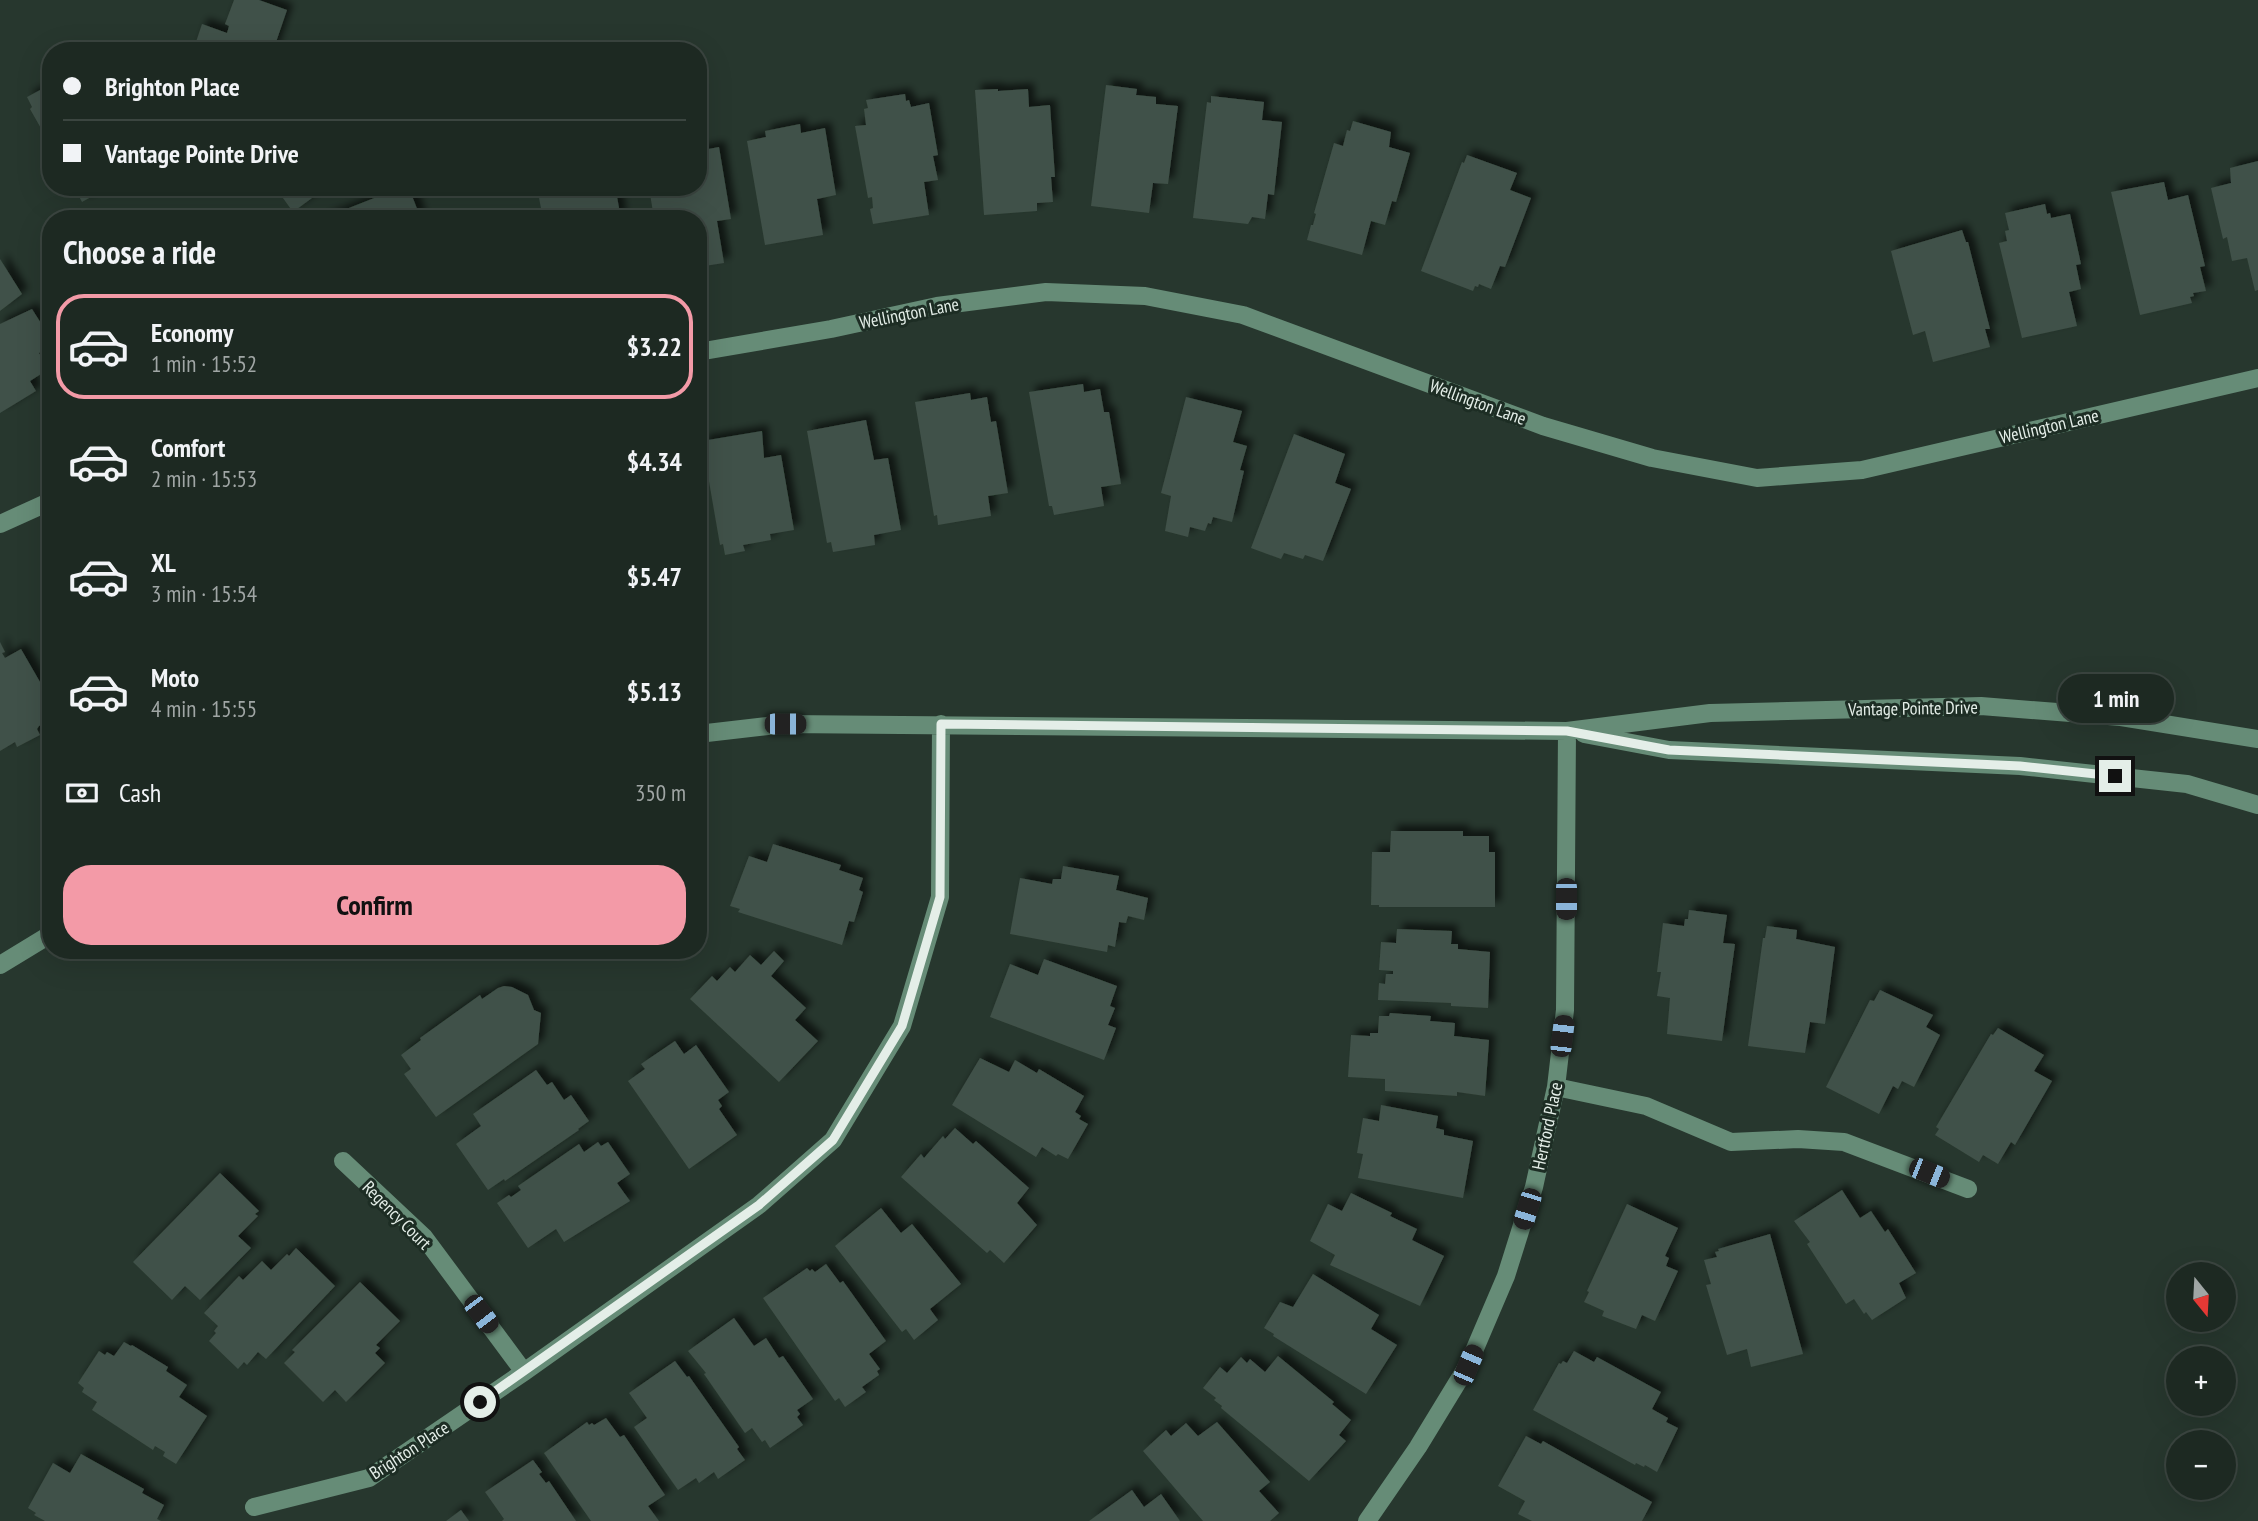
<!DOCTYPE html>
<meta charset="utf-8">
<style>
body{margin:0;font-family:"PT Sans Narrow",sans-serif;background:#25312a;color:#f1f3f6;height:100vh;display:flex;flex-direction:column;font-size:26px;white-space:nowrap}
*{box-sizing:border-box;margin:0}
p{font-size:23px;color:#a0a6a5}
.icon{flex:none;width:38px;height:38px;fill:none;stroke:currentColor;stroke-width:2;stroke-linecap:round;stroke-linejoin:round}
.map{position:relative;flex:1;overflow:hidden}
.details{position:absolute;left:42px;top:210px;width:665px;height:749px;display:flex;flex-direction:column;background:#1d2922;border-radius:28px;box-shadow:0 7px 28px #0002,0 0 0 2px #3b4540}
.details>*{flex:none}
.top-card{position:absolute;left:42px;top:42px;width:665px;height:154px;border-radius:28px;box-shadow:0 7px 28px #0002,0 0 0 2px #3b4540;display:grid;align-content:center;height:154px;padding:0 21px;background:#1d2922}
.needle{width:46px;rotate:162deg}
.buttons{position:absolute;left:2166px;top:1262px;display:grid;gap:14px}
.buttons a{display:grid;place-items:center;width:70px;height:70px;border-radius:50%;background:#1d2922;box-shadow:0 7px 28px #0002,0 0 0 2px #3b4540;font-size:35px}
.end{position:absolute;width:32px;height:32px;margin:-16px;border:9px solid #e4eee8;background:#111;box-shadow:0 0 0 4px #111}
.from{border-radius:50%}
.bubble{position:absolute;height:49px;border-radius:24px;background:#1d2922;box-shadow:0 7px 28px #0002,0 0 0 2px #3b4540;font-size:23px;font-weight:800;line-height:49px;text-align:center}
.car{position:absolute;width:21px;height:42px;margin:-21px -10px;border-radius:9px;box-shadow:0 0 5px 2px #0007;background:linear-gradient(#222 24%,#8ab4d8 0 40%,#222 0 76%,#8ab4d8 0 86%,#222 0)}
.top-card b{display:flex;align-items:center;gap:24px;height:66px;font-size:26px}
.top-card b+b{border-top:2px solid #3b4540}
.top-card i{width:18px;height:18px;background:#f1f3f6}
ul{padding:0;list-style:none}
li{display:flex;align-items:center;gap:21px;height:105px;margin:0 14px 10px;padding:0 7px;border:4px solid transparent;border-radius:28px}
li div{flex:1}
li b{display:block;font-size:26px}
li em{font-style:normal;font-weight:800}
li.on{border-color:#f39aa7}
li>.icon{width:63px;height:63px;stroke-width:1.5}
h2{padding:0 21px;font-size:32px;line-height:84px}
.pay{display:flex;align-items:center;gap:18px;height:77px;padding:0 21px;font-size:26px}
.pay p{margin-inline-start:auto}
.action{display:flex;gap:14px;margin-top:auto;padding:14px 21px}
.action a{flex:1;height:80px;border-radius:28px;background:#f39aa7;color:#111;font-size:28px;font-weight:800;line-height:80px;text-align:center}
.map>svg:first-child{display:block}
.building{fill:#405148;filter:url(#shadow)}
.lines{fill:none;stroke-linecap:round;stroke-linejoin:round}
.minor{stroke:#668c77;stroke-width:18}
.route{stroke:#e4eee8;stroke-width:9}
.labels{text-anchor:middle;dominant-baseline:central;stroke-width:6;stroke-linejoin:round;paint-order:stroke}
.street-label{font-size:18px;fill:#e4eee8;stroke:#1d2d24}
</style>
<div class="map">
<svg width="2258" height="1521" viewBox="0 0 2258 1521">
<defs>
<filter id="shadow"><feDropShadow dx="6" dy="-6" stdDeviation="3.5" flood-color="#0009"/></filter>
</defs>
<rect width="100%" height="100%" fill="#27372e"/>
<!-- building -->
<path class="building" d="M 234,0 L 259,0 L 287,10 L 273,51 L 193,51 L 202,24 L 227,33 L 229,26 L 225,24 Z
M 1106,85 L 1137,89 L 1136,95 L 1156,97 L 1156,104 L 1178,106 L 1168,184 L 1153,183 L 1149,213 L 1091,206 Z
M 42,89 L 44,93 L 51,90 L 51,146 L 30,109 L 32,107 L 27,97 Z
M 998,89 L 998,91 L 1028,89 L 1029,107 L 1050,105 L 1055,177 L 1051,177 L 1053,202 L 1037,203 L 1037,211 L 984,215 L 975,90 Z
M 905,94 L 906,101 L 909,100 L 911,107 L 929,103 L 938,155 L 933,156 L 938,180 L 924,182 L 929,215 L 873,224 L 870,209 L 873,208 L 872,197 L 868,198 L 855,126 L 866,125 L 864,109 L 868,108 L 866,100 Z
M 1211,96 L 1264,102 L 1262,120 L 1282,122 L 1274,195 L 1268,194 L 1265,219 L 1252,217 L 1248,224 L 1193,218 L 1207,102 L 1211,103 Z
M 1353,121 L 1391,132 L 1389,147 L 1410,153 L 1396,202 L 1392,201 L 1385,225 L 1371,221 L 1362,255 L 1307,240 L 1311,225 L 1313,225 L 1316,214 L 1314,213 L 1334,143 L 1343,146 L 1347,130 L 1350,131 Z
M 800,124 L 801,133 L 825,128 L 836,195 L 817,199 L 823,235 L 765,245 L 747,141 L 766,137 L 765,131 Z
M 719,147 L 731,219 L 717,221 L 724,263 L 698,267 L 698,219 L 654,219 L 649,187 L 698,187 L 698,151 Z
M 1467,155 L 1517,173 L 1510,190 L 1531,198 L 1505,267 L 1500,266 L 1491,289 L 1479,284 L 1478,287 L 1475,286 L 1473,291 L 1421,271 L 1462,162 L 1464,163 Z
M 2258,161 L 2258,290 L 2255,291 L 2247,258 L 2232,261 L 2227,237 L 2223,239 L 2211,188 L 2231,183 L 2230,168 Z
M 2164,182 L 2168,200 L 2188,195 L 2205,266 L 2200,267 L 2206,291 L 2193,293 L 2194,296 L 2190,297 L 2192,303 L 2140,315 L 2111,192 Z
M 74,187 L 109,187 L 82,202 Z
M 275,187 L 327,187 L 293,212 Z
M 537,187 L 604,187 L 605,194 L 616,191 L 621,219 L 543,219 Z
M 409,188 L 421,219 L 321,219 L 397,189 L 399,191 Z
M 2045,204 L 2047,214 L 2050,213 L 2051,218 L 2070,214 L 2081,264 L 2076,265 L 2081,289 L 2069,292 L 2077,326 L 2022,338 L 1999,243 L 2007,241 L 2005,231 L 2009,230 L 2005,213 Z
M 1962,230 L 1966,242 L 1968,242 L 1990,329 L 1985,329 L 1990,347 L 1933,362 L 1925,331 L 1913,335 L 1891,251 Z
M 0,259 L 22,294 L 0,311 Z
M 32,309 L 51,339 L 51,346 L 39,353 L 49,369 L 30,381 L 36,391 L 0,413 L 0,324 Z
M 1083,384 L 1084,392 L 1100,389 L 1104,412 L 1109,412 L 1121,484 L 1101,487 L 1104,506 L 1054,515 L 1052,506 L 1049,506 L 1029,392 Z
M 970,393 L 971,400 L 987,397 L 991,422 L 996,421 L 1008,493 L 988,496 L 991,516 L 938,525 L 937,515 L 934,516 L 915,402 Z
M 1186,397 L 1242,411 L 1233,442 L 1247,446 L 1240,470 L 1244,471 L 1232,522 L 1213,517 L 1211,524 L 1208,523 L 1205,531 L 1190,527 L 1188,537 L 1165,531 L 1171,496 L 1161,493 Z
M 866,420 L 874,460 L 888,458 L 901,530 L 874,535 L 875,545 L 833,552 L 831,542 L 827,543 L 807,431 Z
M 762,431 L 764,458 L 781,455 L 794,530 L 770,534 L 771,540 L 743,545 L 745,551 L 725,555 L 723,544 L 720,545 L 702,441 Z
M 1294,434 L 1345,454 L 1335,483 L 1351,489 L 1323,561 L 1305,555 L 1303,559 L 1284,553 L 1281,559 L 1251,548 Z
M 51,606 L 51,631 L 41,610 Z
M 0,642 L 5,652 L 2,653 L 5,658 L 21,649 L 51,701 L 51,719 L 39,726 L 37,729 L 40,735 L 17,747 L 15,742 L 0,751 Z
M 1391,831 L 1463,831 L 1463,836 L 1489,836 L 1489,852 L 1495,852 L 1495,907 L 1379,907 L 1379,905 L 1371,905 L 1372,852 L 1390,852 Z
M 773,844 L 841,865 L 839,870 L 863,878 L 859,890 L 863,892 L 854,922 L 849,921 L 842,945 L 738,912 L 740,909 L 730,906 L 749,856 L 767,862 Z
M 1063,866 L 1119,876 L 1116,890 L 1148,898 L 1144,920 L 1128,916 L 1126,923 L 1119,922 L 1115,947 L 1108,945 L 1107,952 L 1010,934 L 1020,878 L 1052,884 L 1053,879 L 1061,879 Z
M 1689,910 L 1727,915 L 1723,943 L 1735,944 L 1722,1041 L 1667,1034 L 1670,998 L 1657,996 L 1661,972 L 1657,972 L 1663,923 L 1684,926 L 1685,919 L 1688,919 Z
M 1767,926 L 1797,930 L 1796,939 L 1835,947 L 1825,1024 L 1810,1022 L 1805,1053 L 1748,1046 L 1763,938 L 1765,938 Z
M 1397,929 L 1452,931 L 1451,944 L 1458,944 L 1458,949 L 1490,952 L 1488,1008 L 1451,1006 L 1451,1003 L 1378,1000 L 1379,983 L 1385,984 L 1386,974 L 1393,974 L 1393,971 L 1379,970 L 1381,942 L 1396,943 Z
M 774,951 L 784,961 L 771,976 L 806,1008 L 795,1020 L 818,1041 L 779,1082 L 690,999 L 712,976 L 717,981 L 730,967 L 735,972 L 750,955 L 761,965 Z
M 1044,959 L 1117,986 L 1110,1006 L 1115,1008 L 1108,1025 L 1116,1028 L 1104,1060 L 990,1017 L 1010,964 L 1038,975 Z
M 504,986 L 512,987 L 528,995 L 534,1010 L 541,1013 L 538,1044 L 436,1117 L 404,1074 L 411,1069 L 401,1055 L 421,1040 L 420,1038 L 480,995 L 482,999 L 498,988 Z
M 1880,990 L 1933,1015 L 1926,1027 L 1940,1035 L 1914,1087 L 1902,1081 L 1898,1089 L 1893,1086 L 1879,1114 L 1826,1087 L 1870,1000 L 1874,1001 Z
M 1390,1013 L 1431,1016 L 1430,1021 L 1455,1023 L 1454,1036 L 1489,1040 L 1485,1096 L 1457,1092 L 1457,1096 L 1385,1091 L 1385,1079 L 1348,1077 L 1351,1035 L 1370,1036 L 1370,1033 L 1378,1033 L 1379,1016 L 1389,1016 Z
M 1998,1028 L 2044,1055 L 2034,1071 L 2052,1081 L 2015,1145 L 2011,1142 L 1998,1164 L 1983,1155 L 1979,1162 L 1935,1135 L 1939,1129 L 1936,1127 L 1991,1034 L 1993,1035 Z
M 675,1041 L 684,1054 L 696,1045 L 729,1092 L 718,1100 L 722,1106 L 719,1109 L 737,1135 L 689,1169 L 628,1081 L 645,1069 L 641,1064 Z
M 980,1058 L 1009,1072 L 1015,1060 L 1037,1073 L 1039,1069 L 1084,1096 L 1075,1112 L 1081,1116 L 1079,1119 L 1088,1124 L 1068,1159 L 1058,1154 L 1056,1156 L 1042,1147 L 1036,1157 L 952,1105 Z
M 536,1070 L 547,1085 L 552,1082 L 564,1100 L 571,1095 L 589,1121 L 578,1129 L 579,1130 L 505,1181 L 504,1179 L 488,1190 L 456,1144 L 481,1126 L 473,1114 Z
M 1381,1105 L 1438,1116 L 1436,1128 L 1444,1130 L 1444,1135 L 1473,1141 L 1463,1198 L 1358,1178 L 1363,1154 L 1357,1153 L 1363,1118 L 1379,1121 Z
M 955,1128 L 973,1144 L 976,1141 L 1029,1188 L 1017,1203 L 1037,1225 L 1004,1263 L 990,1250 L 987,1253 L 901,1177 L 921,1154 L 924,1158 L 943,1136 L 945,1139 Z
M 598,1142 L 601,1146 L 608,1142 L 630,1174 L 617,1183 L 630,1201 L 564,1242 L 556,1229 L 528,1248 L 497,1203 L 509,1195 L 511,1197 L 521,1190 L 518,1186 L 579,1144 L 584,1152 Z
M 220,1173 L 259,1211 L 255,1214 L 258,1216 L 238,1236 L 251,1248 L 200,1300 L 185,1286 L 172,1300 L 133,1262 Z
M 1842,1190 L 1860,1218 L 1871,1211 L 1885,1232 L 1888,1229 L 1916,1273 L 1899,1283 L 1906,1298 L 1872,1320 L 1866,1312 L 1864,1314 L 1854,1299 L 1846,1304 L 1807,1244 L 1810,1242 L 1794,1221 Z
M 1351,1193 L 1392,1213 L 1390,1216 L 1417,1229 L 1412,1240 L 1444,1256 L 1420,1306 L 1330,1265 L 1335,1255 L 1310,1241 L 1328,1204 L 1342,1211 Z
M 1627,1204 L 1678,1228 L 1665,1256 L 1669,1258 L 1666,1266 L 1678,1271 L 1655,1321 L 1642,1315 L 1636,1329 L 1602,1316 L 1604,1311 L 1584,1302 L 1589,1292 L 1587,1291 Z
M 881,1208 L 901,1233 L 912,1224 L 961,1284 L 930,1309 L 938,1320 L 914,1340 L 906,1329 L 902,1332 L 835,1246 Z
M 1770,1234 L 1803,1354 L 1751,1367 L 1747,1349 L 1727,1355 L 1706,1285 L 1711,1284 L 1704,1260 L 1717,1257 L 1715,1252 L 1719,1251 L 1718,1249 Z
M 296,1248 L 335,1286 L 266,1359 L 258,1352 L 247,1365 L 244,1362 L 238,1369 L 209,1341 L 216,1333 L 214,1331 L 218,1326 L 204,1313 L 239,1276 L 243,1280 L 262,1261 L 271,1270 L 287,1254 L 289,1256 Z
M 826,1264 L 840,1283 L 843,1281 L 886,1341 L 869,1354 L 880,1369 L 877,1371 L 879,1375 L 862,1387 L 866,1392 L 845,1407 L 839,1398 L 835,1401 L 763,1298 L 807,1268 L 810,1271 L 812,1269 L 815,1272 Z
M 1313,1274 L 1379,1315 L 1371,1329 L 1397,1345 L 1366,1394 L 1273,1336 L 1274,1334 L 1264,1328 L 1280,1302 L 1293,1307 Z
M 360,1282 L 400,1321 L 376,1345 L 380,1348 L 375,1353 L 385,1363 L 346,1402 L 335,1390 L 323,1402 L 284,1363 L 295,1352 L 292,1350 Z
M 734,1318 L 754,1346 L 766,1338 L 779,1358 L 783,1356 L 813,1399 L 797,1410 L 800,1414 L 797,1417 L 803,1425 L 770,1448 L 765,1440 L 762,1442 L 752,1428 L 745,1433 L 704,1374 L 706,1373 L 688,1351 Z
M 124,1342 L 131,1346 L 132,1345 L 168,1367 L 166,1371 L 187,1385 L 179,1397 L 207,1416 L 176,1464 L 163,1456 L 165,1452 L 155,1446 L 153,1450 L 92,1410 L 97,1402 L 82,1392 L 84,1388 L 78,1383 L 99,1351 L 105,1355 L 107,1352 L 114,1356 Z
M 1574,1351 L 1594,1362 L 1597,1357 L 1661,1392 L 1652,1409 L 1668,1418 L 1666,1422 L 1678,1428 L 1657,1472 L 1645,1465 L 1644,1467 L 1636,1463 L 1635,1465 L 1533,1410 L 1559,1363 L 1561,1364 L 1563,1361 L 1567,1363 Z
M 1278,1356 L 1334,1402 L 1332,1404 L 1351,1420 L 1339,1435 L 1346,1441 L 1309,1481 L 1221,1408 L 1222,1406 L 1214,1400 L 1216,1398 L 1203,1388 L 1220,1367 L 1227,1373 L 1241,1357 L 1247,1363 L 1250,1359 L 1265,1372 Z
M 675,1361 L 687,1377 L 689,1376 L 739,1447 L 737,1449 L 745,1460 L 718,1479 L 714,1472 L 699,1483 L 696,1478 L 678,1490 L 634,1427 L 647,1418 L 629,1393 Z
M 606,1418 L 620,1437 L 624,1435 L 665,1495 L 648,1506 L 659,1521 L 591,1521 L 544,1453 L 587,1422 L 589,1425 L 592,1423 L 594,1425 Z
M 1217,1422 L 1270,1482 L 1259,1491 L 1279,1513 L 1270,1521 L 1203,1521 L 1143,1451 L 1166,1430 L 1171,1436 L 1186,1423 L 1198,1436 Z
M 1526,1436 L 1541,1444 L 1543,1441 L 1652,1502 L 1642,1521 L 1532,1521 L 1518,1514 L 1525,1501 L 1498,1486 Z
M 81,1454 L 144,1489 L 142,1493 L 164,1505 L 157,1519 L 161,1521 L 45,1521 L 34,1515 L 36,1513 L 28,1508 L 53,1463 L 70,1473 Z
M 533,1460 L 542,1472 L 539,1474 L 546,1483 L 549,1481 L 576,1521 L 502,1521 L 504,1519 L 485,1492 Z
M 1132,1490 L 1144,1507 L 1161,1494 L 1180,1521 L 1089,1521 Z
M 461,1510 L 469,1521 L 446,1521 Z"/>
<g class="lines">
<!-- minor -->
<path class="minor" d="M 698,352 L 831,329 L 937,306 L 1046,292 L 1145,296 L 1243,315 L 1543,426 L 1652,458 L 1757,478 L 1862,470 L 2258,378
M 0,524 L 51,501
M 698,734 L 785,724 L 1567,731 L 1710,713 L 1981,706 L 2121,717 L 2258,739
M 1584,734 L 1669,750 L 2020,766 L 2187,784 L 2258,805
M 0,965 L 51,934
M 1556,1087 L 1646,1106 L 1731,1142 L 1798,1139 L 1844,1142 L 1968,1189
M 343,1161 L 424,1237 L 524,1372
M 254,1507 L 369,1478 L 524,1372 L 759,1205 L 833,1140 L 902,1026 L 940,897 L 941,724
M 1367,1521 L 1418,1447 L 1468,1365 L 1506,1276 L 1534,1187 L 1556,1087 L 1565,1010 L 1567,731"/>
</g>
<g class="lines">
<!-- route -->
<path class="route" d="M 480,1402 L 759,1205 L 833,1140 L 902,1026 L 940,897 L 941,724 L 1567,731 L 1669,750 L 2020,766 L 2115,776"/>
</g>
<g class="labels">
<!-- street labels -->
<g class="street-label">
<text transform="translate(909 313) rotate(-11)">Wellington Lane</text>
<text transform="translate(1478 402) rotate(20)">Wellington Lane</text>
<text transform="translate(2049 426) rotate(-13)">Wellington Lane</text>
<text transform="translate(1913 708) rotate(-1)">Vantage Pointe Drive</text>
<text transform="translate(1547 1126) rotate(-78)">Hertford Place</text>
<text transform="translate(397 1215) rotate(45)">Regency Court</text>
<text transform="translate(409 1450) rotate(-33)">Brighton Place</text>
</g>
</g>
</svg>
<div class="buttons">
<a><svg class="needle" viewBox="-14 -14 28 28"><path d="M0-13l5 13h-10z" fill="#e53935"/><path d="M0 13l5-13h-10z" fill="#a0a6a5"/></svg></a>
<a>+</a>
<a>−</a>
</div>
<i class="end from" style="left:480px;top:1402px"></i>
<i class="end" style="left:2115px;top:776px"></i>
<div class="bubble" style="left:2058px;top:674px;width:116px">1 min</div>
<i class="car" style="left:785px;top:724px;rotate:90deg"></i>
<i class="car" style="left:1566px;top:899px;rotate:180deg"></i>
<i class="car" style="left:1562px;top:1036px;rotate:7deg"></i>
<i class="car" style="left:1929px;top:1173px;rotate:112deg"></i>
<i class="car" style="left:1527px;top:1209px;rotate:197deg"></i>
<i class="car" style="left:481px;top:1314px;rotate:143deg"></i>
<i class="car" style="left:1468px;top:1365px;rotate:23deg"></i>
<div class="top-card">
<b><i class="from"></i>Brighton Place</b>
<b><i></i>Vantage Pointe Drive</b>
</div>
<section class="details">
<h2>Choose a ride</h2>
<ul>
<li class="on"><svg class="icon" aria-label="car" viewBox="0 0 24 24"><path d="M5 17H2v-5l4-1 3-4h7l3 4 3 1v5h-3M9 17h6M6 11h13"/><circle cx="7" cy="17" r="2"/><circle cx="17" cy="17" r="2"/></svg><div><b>Economy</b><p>1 min · 15:52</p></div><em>$3.22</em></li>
<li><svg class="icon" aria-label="car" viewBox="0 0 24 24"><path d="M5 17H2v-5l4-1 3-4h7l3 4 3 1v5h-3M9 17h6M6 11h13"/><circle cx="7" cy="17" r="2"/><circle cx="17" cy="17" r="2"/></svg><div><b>Comfort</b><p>2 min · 15:53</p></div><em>$4.34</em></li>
<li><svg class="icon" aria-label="car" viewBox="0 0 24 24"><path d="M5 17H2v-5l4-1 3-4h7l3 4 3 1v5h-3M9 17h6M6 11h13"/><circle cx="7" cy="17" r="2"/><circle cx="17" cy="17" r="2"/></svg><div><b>XL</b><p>3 min · 15:54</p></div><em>$5.47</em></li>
<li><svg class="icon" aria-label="car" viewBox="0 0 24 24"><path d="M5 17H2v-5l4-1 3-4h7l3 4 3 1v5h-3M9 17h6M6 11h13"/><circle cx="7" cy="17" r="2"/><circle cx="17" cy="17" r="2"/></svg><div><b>Moto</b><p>4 min · 15:55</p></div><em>$5.13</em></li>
</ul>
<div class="pay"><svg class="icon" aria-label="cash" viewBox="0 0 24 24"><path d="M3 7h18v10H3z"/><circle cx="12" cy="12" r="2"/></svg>Cash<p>350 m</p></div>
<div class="action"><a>Confirm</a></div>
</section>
</div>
